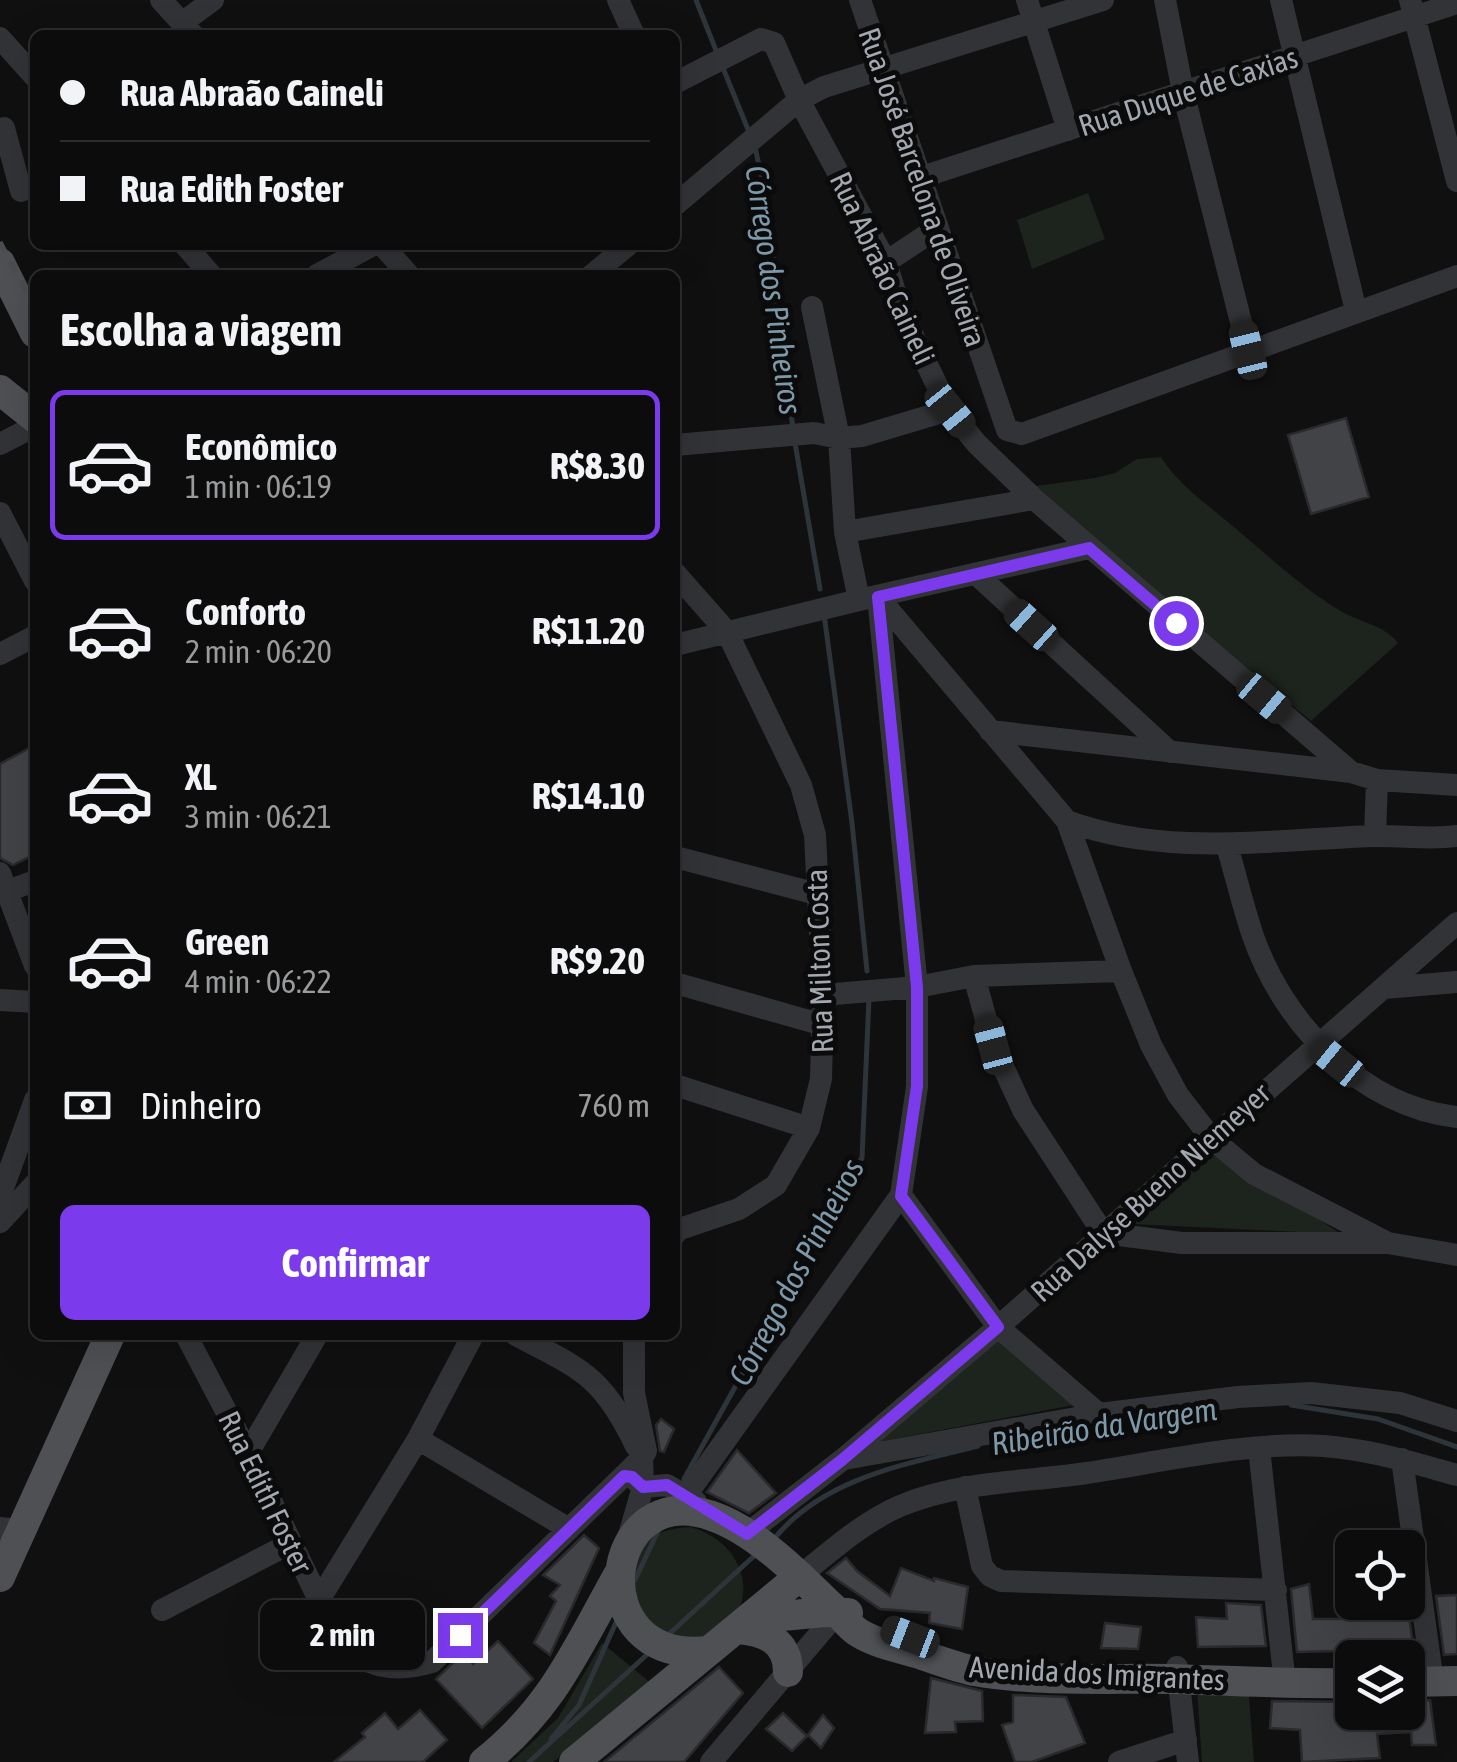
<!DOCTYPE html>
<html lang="pt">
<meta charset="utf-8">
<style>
body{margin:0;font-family:"Asap Condensed",sans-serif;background:#1a1a1b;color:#f1f3f6;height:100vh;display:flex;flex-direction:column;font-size:38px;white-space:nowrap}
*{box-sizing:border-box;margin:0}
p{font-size:32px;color:#9a9b9d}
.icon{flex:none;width:55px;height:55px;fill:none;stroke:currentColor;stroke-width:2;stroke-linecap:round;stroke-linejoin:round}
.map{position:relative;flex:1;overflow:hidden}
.side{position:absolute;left:30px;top:270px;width:650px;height:1070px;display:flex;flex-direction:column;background:#0c0c0d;border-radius:15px;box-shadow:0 10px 40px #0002,0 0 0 2px #2c2c2e}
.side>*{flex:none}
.hud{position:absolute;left:30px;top:30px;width:650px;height:220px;border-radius:15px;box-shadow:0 10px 40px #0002,0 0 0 2px #2c2c2e;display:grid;align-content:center;height:220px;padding:0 30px;background:#0c0c0d}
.tools{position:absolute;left:1335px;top:1530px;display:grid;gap:20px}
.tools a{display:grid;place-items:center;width:90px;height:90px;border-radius:15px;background:#0c0c0d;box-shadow:0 10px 40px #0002,0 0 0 2px #2c2c2e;font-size:50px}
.end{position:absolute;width:45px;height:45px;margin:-22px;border:12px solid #7c3aed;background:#fff;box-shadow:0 0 0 5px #fff}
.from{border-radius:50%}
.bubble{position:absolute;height:70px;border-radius:15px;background:#0c0c0d;box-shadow:0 10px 40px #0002,0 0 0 2px #2c2c2e;font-size:32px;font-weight:700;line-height:70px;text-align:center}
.car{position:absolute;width:30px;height:60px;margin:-30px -15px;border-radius:12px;box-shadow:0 0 8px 2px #0007;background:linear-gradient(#222 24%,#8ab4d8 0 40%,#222 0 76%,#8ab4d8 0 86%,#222 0)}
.hud b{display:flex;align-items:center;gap:35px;height:95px;font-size:38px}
.hud b+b{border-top:2px solid #2c2c2e}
.hud i{width:25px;height:25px;background:#f1f3f6}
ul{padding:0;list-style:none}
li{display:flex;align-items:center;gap:30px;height:150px;margin:0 20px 15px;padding:0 10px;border:5px solid transparent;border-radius:15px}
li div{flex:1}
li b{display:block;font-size:38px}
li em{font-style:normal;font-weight:700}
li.active{border-color:#7c3aed}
li>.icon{width:90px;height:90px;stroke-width:1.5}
h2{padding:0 30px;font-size:45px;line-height:120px}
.pay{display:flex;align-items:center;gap:25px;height:110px;padding:0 30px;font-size:38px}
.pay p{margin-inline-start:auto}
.primary-button{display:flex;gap:20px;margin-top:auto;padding:20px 30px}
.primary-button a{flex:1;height:115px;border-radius:15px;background:#7c3aed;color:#fff;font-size:40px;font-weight:700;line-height:115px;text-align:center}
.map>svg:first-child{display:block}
.green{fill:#1d231d}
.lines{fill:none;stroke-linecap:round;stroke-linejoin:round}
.stream{stroke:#2d353a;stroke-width:5}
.building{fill:#424346;stroke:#2a2a2d;stroke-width:2.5}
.minor{stroke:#323336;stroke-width:22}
.major{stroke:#4e5054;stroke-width:30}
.rail{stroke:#4b4d50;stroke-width:5;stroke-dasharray:12 10;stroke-linecap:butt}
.route{stroke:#7c3aed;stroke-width:12}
.labels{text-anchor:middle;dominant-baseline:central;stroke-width:10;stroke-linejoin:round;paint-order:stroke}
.street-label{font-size:30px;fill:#a3a8b0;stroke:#0b0b0c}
.water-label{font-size:32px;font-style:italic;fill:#7d98a8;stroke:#0b0b0c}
</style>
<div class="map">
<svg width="1457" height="1762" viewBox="0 0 1457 1762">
<rect width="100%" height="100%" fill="#101011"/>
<!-- green -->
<path class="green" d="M 1088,193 L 1105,239 L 1032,269 L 1017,220 Z
M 1161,457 C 1178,484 1204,502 1228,522 C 1264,552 1298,585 1339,610 C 1358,622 1385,625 1398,643 L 1311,721 L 1028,487 L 1095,478 L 1115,473 L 1137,459 Z
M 1209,1148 L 1341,1234 L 1132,1224 Z
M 998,1336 L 1079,1404 L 867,1444 Z
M 690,1527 C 747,1542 766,1609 709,1639 C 699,1644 681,1642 669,1643 L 628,1604 C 637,1557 632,1531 690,1527 Z
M 602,1643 L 651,1683 L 553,1762 L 511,1762 L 558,1718 Z
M 1248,1685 L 1254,1762 L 1202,1762 L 1197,1688 Z"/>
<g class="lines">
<!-- stream -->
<path class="stream" d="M 696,0 L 717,53
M 723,68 L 749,132
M 755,147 L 769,211 L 780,348 L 793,427
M 795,443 L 820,589
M 824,614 L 852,823 L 867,971
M 1291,1405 L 1378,1419 L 1457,1447
M 684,1479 L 862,1158 L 869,998
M 774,1539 C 823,1478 906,1464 978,1446
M 635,1580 L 658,1531
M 668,1635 L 754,1556
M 551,1739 L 579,1705 L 618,1618
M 529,1762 L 652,1650"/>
</g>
<!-- building -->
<path class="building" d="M 1346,418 L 1369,497 L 1311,514 L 1288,435 Z
M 35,745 L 35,854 L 13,865 L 0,858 L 0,764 Z
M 661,1419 L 674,1429 L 664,1452 L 660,1451 L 656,1425 Z
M 737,1450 L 776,1493 L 749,1513 L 707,1492 Z
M 584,1535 L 599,1548 L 550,1655 L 534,1643 L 556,1601 L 550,1596 L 560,1585 L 543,1575 Z
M 846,1558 L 857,1571 L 890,1596 L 901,1568 L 934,1581 L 934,1578 L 968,1587 L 962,1629 L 929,1623 L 930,1613 L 880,1609 L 827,1573 Z
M 1309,1584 L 1313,1619 L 1340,1619 L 1339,1615 L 1371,1614 L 1369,1602 L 1407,1602 L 1414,1652 L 1378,1655 L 1340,1651 L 1297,1652 L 1291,1589 Z
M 1457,1595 L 1457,1654 L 1444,1655 L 1436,1596 Z
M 1226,1603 L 1261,1605 L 1266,1646 L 1198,1647 L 1196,1617 L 1227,1619 Z
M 1105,1623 L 1141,1627 L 1138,1649 L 1101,1648 Z
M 498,1641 L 533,1679 L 482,1728 L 436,1679 L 463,1653 L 473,1664 Z
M 719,1667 L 743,1693 L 684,1762 L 604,1762 Z
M 931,1678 L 982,1691 L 983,1721 L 955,1722 L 956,1732 L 925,1733 Z
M 1013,1695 L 1066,1697 L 1085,1743 L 1032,1762 L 1015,1762 L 1002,1725 L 1013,1722 Z
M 1430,1700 L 1436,1745 L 1412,1745 L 1411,1732 L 1377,1734 L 1380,1758 L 1302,1762 L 1300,1730 L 1270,1728 L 1272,1701 L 1352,1702 L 1352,1712 L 1410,1712 L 1409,1701 Z
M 420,1710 L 447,1740 L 423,1762 L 334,1762 L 365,1737 L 362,1733 L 385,1713 L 398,1729 Z
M 783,1713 L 807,1736 L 792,1751 L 766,1729 Z
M 823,1715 L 834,1728 L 821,1748 L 808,1735 Z"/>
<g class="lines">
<!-- minor -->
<path class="minor" d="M 161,0 L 193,35
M 618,0 L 634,35
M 860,0 L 1007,430 L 1022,434 L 1457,276
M 1027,0 L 1068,130
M 1165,0 L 1183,92 L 1248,350
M 1281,0 L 1356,311
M 1410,0 L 1457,181
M 182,23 L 213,0
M 0,38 L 35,77
M 675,83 L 761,39 L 774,43 L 799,100 L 886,262 L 900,309 L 949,410 L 977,444 L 1034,499 L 1351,772 L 1377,780 L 1457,785
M 4,128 L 21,191
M 919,178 L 1457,3
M 675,205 L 799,100 L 824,87 L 1103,0
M 185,245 L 211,275
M 382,245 L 409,275
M 886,262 L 936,229
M 317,275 L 373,245
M 592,275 L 628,245
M 812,307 L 839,438 L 845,532 L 859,600
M 0,444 L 35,426
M 675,445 L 814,433 L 839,438 L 862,436 L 949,410
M 0,513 L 35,581
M 845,532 L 1034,499
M 675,573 L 727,632 L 801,785 L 815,835 L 823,995 L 821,1079 L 809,1128 L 776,1185 L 739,1209 L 677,1230 L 675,1234
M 976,574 L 1170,752
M 878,597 L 1067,821 L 1121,971 L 1151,1045 L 1178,1095 L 1212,1139 L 1254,1174 L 1388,1243 L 1457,1255
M 675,645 L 859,600 L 1089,548
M 0,654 L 35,636
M 990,731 L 1351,772
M 1067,821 C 1165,857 1271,840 1372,836 C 1400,835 1429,840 1457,836
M 1375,836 L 1377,780
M 1227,846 C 1236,876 1243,907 1253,936 C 1283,1023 1362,1107 1457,1117
M 675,857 L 817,894
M 0,873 L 35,966
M 7,891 L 35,881
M 974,976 L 993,1045 L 1023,1110 L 1103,1233 L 1182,1243 L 1384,1243
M 675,983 L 823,1025
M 1384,988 L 1457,982
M 823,995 L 917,987 L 974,976 L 1121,971
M 0,1000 L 35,1002
M 675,1085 L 809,1128
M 901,1195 L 998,1327 L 1099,1414
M 0,1213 L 2,1191 L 35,1100
M 0,1222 L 35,1184
M 186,1335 L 248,1453 L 319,1600 C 335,1655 376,1679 432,1662 L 642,1458
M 516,1335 C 581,1369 603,1376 636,1446
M 418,1439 L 569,1529
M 1259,1448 L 1285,1684
M 248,1453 L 317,1335
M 844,1459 L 1099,1414 L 1238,1397 L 1311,1393 L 1400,1403 L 1457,1421
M 1402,1459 L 1433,1682
M 632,1477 L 643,1487 L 667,1485 L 696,1502
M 965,1487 L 982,1566 L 990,1576 L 1001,1581 L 1276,1590
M 687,1494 L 901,1195 L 917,1087 L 917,987 L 878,597
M 0,1528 L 20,1530
M 747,1534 L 842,1460 L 998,1327 L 1457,923
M 627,1542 L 643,1487 L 642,1458 L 646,1451 L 634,1393 L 634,1335
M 800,1576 C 831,1551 863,1522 900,1506 C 956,1482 1021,1482 1080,1474 C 1156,1463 1248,1441 1323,1446 C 1369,1449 1413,1463 1457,1475
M 319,1600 L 418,1439 L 473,1335
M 162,1610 L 291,1543
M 1177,1667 L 1188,1762
M 711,1762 L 838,1612
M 1119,1762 L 1186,1740"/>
<!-- major -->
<path class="major" d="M 0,263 L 35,333
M 0,390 L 35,418
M 0,1577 L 110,1335
M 750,1619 L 825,1612 L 848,1613
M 737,1629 C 764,1631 788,1640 788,1672
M 707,1651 C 580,1664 601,1477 712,1516 C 756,1531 799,1575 832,1607 C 841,1615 849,1627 859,1633 C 875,1643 898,1648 916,1653 C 935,1659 955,1667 974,1671 C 1038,1682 1106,1678 1171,1679 C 1232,1681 1292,1684 1352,1683
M 1408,1682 L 1457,1681
M 484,1762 C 553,1707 576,1650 618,1575
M 574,1762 L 800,1576"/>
<!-- rail -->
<path class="rail" d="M 0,242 L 32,303"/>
</g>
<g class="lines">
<!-- route -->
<path class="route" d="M 460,1635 L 624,1476 L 632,1477 L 643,1487 L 667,1485 L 747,1534 L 842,1460 L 998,1327 L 901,1196 L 917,1086 L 917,987 L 878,597 L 1089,548 L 1176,623"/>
</g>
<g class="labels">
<!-- street labels -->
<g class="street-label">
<text transform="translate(1188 91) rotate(-18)">Rua Duque de Caxias</text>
<text transform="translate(923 187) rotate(71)">Rua José Barcelona de Oliveira</text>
<text transform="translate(883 268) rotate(65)">Rua Abraão Caineli</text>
<text transform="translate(819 961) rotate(-92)">Rua Milton Costa</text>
<text transform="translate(1150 1192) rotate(-42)">Rua Dalyse Bueno Niemeyer</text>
<text transform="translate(266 1492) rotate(64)">Rua Edith Foster</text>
<text transform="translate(1097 1673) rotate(3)">Avenida dos Imigrantes</text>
</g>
<!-- water labels -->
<g class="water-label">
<text transform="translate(774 290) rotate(82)">Córrego dos Pinheiros</text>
<text transform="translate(796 1272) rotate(-62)">Córrego dos Pinheiros</text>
<text transform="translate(1104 1426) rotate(-9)">Ribeirão da Vargem</text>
</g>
</g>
</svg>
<div class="tools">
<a><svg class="icon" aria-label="locate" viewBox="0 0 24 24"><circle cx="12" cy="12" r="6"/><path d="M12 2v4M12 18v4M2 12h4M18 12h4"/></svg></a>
<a><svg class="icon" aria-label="layers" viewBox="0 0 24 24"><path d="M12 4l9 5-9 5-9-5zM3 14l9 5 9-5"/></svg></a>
</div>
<i class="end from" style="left:1176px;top:623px"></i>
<i class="end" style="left:460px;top:1635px"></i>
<div class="bubble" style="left:260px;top:1600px;width:165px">2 min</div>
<i class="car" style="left:1248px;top:350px;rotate:346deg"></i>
<i class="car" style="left:950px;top:410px;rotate:141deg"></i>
<i class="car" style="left:1031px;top:625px;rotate:312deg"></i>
<i class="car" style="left:1264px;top:698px;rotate:130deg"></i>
<i class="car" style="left:993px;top:1045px;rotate:345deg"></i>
<i class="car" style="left:1337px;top:1062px;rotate:309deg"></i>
<i class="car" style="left:910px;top:1637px;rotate:291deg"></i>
<div class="hud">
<b><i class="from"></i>Rua Abraão Caineli</b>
<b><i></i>Rua Edith Foster</b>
</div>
<section class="side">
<h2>Escolha a viagem</h2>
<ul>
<li class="active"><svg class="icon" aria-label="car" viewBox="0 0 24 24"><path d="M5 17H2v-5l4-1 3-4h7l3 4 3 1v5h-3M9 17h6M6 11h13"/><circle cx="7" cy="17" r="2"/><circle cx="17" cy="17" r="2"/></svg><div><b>Econômico</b><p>1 min · 06:19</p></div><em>R$8.30</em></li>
<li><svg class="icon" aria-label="car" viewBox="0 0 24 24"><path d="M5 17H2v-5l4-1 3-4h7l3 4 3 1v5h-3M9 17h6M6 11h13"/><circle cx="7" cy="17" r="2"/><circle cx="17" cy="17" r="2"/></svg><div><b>Conforto</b><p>2 min · 06:20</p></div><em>R$11.20</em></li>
<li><svg class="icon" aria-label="car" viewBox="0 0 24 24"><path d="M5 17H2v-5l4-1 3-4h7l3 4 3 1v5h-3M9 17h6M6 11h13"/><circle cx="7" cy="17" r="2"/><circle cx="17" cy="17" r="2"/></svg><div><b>XL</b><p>3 min · 06:21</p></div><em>R$14.10</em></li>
<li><svg class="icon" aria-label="car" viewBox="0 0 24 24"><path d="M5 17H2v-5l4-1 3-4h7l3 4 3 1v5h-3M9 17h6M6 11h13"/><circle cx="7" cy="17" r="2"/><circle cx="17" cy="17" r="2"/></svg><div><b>Green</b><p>4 min · 06:22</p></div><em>R$9.20</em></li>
</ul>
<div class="pay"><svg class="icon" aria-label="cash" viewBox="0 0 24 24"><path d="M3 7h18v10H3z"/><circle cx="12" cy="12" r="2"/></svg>Dinheiro<p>760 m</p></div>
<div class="primary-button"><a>Confirmar</a></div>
</section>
</div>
